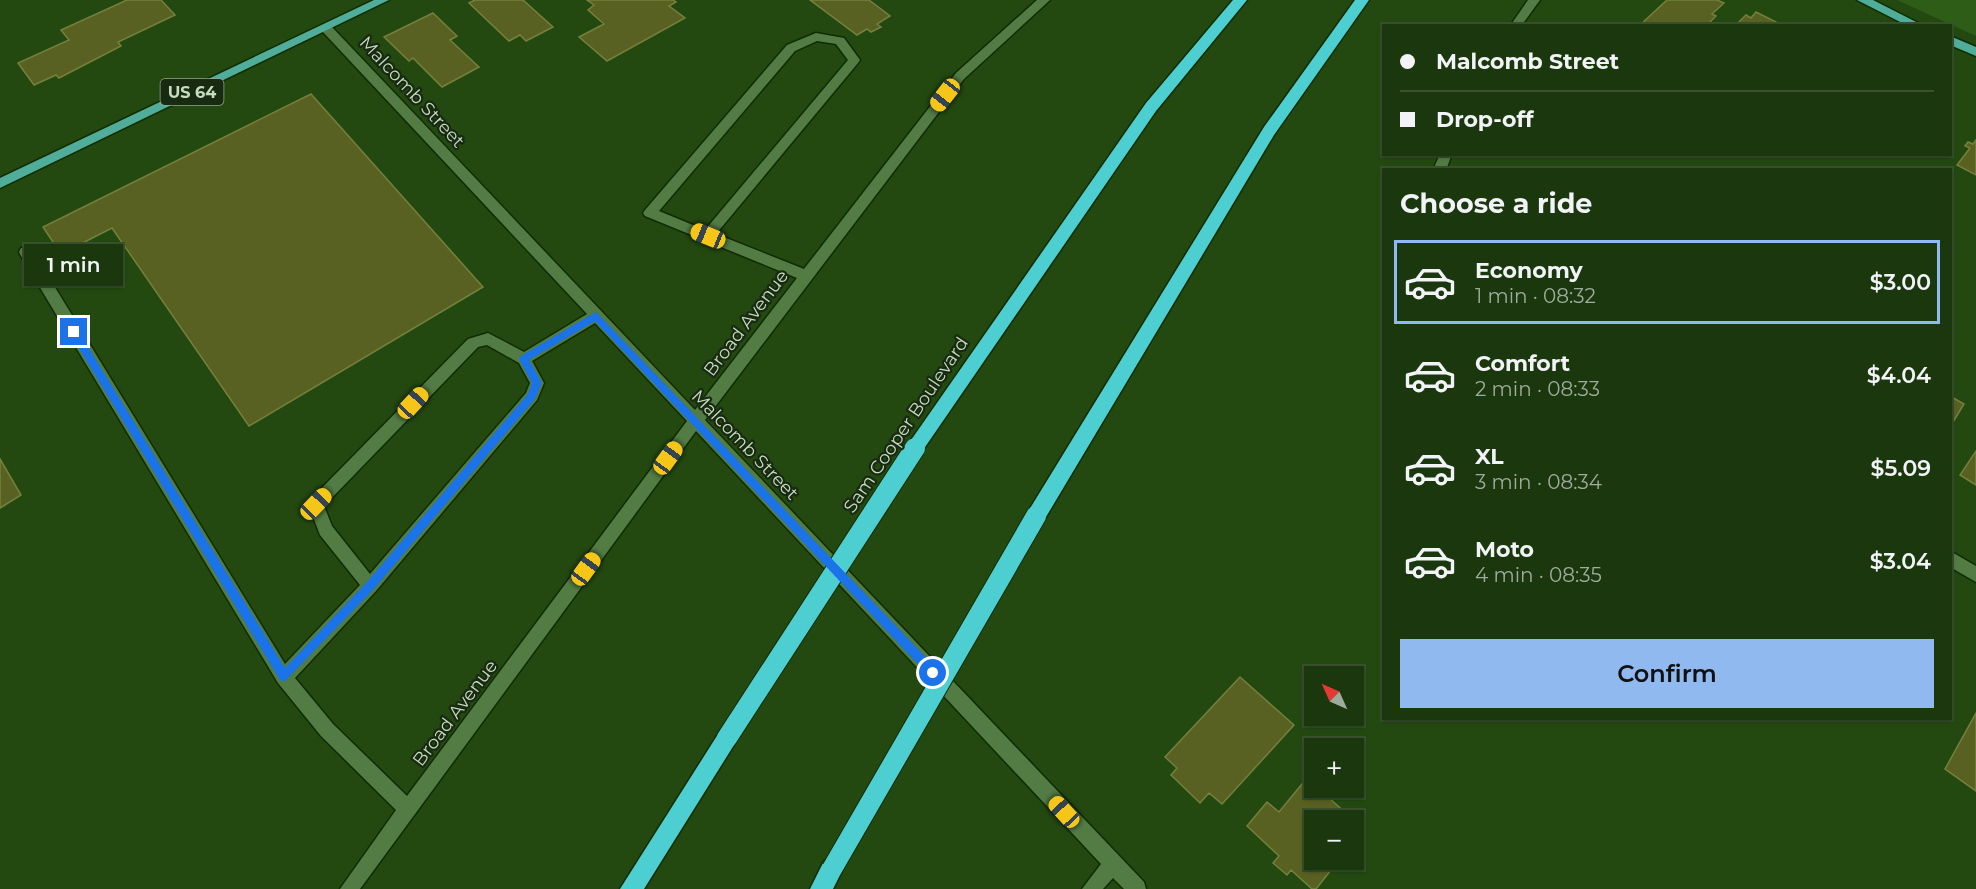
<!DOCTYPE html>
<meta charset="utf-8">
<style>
body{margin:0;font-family:Montserrat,sans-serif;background:#233f16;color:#f1f3f6;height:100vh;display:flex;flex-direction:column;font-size:22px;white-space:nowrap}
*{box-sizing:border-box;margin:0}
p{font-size:20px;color:#9fac9d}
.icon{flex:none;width:33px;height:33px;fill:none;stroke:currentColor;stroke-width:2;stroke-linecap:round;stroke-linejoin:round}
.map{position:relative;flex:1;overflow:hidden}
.panel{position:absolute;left:1382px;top:168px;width:570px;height:552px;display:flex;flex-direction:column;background:#1a370d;border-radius:0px;box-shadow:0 2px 4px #0004,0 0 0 2px #38512e}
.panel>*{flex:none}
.hud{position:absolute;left:1382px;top:24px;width:570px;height:132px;border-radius:0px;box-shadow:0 2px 4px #0004,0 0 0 2px #38512e;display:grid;align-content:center;height:132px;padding:0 18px;background:#1a370d}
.needle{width:39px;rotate:315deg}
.tools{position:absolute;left:1304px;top:666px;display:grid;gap:12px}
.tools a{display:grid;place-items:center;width:60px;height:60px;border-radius:0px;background:#1a370d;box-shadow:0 2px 4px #0004,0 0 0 2px #38512e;font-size:30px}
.end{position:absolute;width:27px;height:27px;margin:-14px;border:8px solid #1a73e8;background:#fff;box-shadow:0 0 0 3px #fff}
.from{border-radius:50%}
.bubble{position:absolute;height:42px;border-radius:0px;background:#1a370d;box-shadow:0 2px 4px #0004,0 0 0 2px #38512e;font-size:20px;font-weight:600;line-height:42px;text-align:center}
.car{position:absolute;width:18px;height:36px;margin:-18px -9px;border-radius:8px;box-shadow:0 0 4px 2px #0007;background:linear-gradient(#f5c518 24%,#345 0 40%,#f5c518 0 76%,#345 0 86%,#f5c518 0)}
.hud b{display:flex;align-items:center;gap:21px;height:57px;font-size:22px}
.hud b+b{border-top:2px solid #38512e}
.hud i{width:15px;height:15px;background:#f1f3f6}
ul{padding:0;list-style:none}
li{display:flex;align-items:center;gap:18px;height:84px;margin:0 12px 9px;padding:0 6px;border:3px solid transparent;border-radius:0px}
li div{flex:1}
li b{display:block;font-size:22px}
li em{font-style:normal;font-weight:600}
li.selected{border-color:#90b9f0}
li>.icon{width:54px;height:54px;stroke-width:1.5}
h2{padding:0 18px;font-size:27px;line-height:72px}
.cta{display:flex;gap:12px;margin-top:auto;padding:12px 18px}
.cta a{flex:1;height:69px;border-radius:0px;background:#90b9f0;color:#111;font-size:24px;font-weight:600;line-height:69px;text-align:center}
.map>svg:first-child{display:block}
.green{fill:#2d5d16}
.building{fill:#586121;stroke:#75803c;stroke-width:1.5}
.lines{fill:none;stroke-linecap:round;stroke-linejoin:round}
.minor-casing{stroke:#102c03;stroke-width:3}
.major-casing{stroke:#102c03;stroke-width:3}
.highway-casing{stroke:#102c03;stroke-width:3}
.minor{fill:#537b44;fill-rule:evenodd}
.major{fill:#4fad99;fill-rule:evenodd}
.highway{fill:#4dcfd2;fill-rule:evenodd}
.highway-bridge-casing{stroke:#102c03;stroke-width:22;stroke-linecap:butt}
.highway-bridge{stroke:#4dcfd2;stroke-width:20}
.route{fill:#1a73e8}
.labels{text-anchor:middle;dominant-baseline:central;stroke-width:4.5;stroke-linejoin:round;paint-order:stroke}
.shield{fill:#192a13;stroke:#92a78b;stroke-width:1.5}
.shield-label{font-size:16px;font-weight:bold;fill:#c6dcbe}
.street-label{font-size:18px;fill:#c6dcbe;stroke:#192a13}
</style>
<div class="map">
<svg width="1976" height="889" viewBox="0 0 1976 889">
<rect width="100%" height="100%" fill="#234911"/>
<!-- green -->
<path class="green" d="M 1897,0 L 1976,0 L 1976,36 Z"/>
<!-- building -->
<path class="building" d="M 127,0 L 161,0 L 175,15 L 118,42 L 121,46 L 59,78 L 56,75 L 34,85 L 18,63 L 69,40 L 61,30 Z
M 475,0 L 523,0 L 553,27 L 526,41 L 520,35 L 509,41 L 469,3 Z
M 587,0 L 673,0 L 676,2 L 669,6 L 685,18 L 607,61 L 579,37 L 604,24 L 588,10 L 594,5 Z
M 810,0 L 869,0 L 890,16 L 877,24 L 881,27 L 871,32 L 867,29 L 857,35 Z
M 1667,0 L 1717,0 L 1724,3 L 1712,14 L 1716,16 L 1706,26 L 1641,24 Z
M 1756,12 L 1784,26 L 1735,26 L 1746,15 L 1751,18 Z
M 433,13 L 457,36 L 450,40 L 479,67 L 442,87 L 413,58 L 409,61 L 384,37 Z
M 311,94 L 483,287 L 249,426 L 112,228 L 61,254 L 43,227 Z
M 1976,140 L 1976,175 L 1957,165 L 1970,148 L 1965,146 L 1968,142 L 1973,144 Z
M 1950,396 L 1964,404 L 1950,427 Z
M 1976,451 L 1976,485 L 1960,475 Z
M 0,459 L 21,495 L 0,508 Z
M 1240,677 L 1294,725 L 1222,804 L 1209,793 L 1200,803 L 1171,775 L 1177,768 L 1165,757 Z
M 1976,713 L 1976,791 L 1945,769 Z
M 1311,773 L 1314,776 L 1314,788 L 1328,788 L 1334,793 L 1329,798 L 1364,829 L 1353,843 L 1353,820 L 1314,820 L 1314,860 L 1339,860 L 1316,889 L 1312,889 L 1291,870 L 1287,875 L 1273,863 L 1279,856 L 1247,826 L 1267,802 L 1279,812 Z"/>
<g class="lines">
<!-- minor casing -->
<g class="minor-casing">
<path id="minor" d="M 1037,0 L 1050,0 L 964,79 L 705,420 L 1144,882 L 1146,889 L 1124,889 L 1113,878 L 1103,889 L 1082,889 L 1101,864 L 696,431 L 360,889 L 340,889 L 396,810 L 321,736 L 278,683 L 21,256 L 19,252 L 21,248 L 31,248 L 285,664 L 360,585 L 320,535 L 308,504 L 311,499 L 468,339 L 488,333 L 524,352 L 587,314 L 322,31 L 322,25 L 330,25 L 695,410 L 797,278 L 645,216 L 643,213 L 645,210 L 787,45 L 816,33 L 844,38 L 860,60 L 858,63 L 716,234 L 804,269 L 956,73 ZM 817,41 L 836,44 L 848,60 L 705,230 L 659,211 L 795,51 ZM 595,323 L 687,421 L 407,796 L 333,724 L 295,678 L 376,591 L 537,400 L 544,383 L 532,361 ZM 487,345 L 519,363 L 530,383 L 526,393 L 370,574 L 332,526 L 324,506 L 478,347 Z
M 1528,0 L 1540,0 L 1521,26 L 1510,26 Z
M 1440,154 L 1452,154 L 1446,170 L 1433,170 Z
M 1950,551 L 1976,566 L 1976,582 L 1950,567 Z"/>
</g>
<!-- major casing -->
<g class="major-casing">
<path id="major" d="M 374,0 L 389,0 L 0,188 L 0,178 Z
M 1857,0 L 1873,0 L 1924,26 L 1908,26 Z
M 1950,36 L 1976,47 L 1976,56 L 1950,45 Z"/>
</g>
<!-- highway casing -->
<g class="highway-casing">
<path id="highway" d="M 1233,0 L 1247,0 L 1156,111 L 921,453 L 915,456 L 909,453 L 906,448 L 909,443 L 1146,103 Z
M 1355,0 L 1369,0 L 1274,135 L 1043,522 L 1036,524 L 1029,522 L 1027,516 L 1029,510 L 1264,127 Z
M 727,728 L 734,731 L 737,738 L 734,745 L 644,889 L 620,889 L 720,731 Z
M 832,858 L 840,861 L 843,869 L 833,889 L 810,889 L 824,861 Z"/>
</g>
<!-- minor -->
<use href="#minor" class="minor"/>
<!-- major -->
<use href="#major" class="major"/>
<!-- highway -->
<use href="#highway" class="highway"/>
<!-- highway-bridge casing -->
<g class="highway-bridge-casing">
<path id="highway-bridge" d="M 727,738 L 915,448
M 832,869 L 1036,516"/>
</g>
<!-- highway-bridge -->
<use href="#highway-bridge" class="highway-bridge"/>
</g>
<!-- route -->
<path class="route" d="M 596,312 L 937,669 L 937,676 L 929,676 L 595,321 L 529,360 L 542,383 L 535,399 L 373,590 L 284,682 L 280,680 L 69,332 L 77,329 L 285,668 L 366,583 L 528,394 L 532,383 L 519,359 L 521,356 Z"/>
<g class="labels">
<!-- shield labels -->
<rect class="shield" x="160.5" y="79" width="63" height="26" rx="4.5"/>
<g class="shield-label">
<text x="192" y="92">US 64</text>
</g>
<!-- street labels -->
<g class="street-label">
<text transform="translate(412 92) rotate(47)">Malcomb Street</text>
<text transform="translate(746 323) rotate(-53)">Broad Avenue</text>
<text transform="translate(906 425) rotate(-56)">Sam Cooper Boulevard</text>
<text transform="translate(745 445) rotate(46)">Malcomb Street</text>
<text transform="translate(455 713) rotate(-53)">Broad Avenue</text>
</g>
</g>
</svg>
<div class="tools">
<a><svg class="needle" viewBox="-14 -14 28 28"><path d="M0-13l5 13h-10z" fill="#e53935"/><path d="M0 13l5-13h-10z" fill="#9fac9d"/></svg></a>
<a>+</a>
<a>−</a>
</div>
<i class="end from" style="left:933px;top:673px"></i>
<i class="end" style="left:74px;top:332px"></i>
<div class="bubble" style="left:24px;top:244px;width:99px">1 min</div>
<i class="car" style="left:945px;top:95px;rotate:218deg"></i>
<i class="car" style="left:708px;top:236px;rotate:292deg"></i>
<i class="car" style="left:413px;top:403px;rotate:43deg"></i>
<i class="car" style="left:668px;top:458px;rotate:36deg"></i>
<i class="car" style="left:316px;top:504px;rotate:44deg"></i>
<i class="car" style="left:586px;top:569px;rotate:36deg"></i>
<i class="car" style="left:1064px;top:812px;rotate:317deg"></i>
<div class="hud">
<b><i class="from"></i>Malcomb Street</b>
<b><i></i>Drop-off</b>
</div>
<section class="panel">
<h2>Choose a ride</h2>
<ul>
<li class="selected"><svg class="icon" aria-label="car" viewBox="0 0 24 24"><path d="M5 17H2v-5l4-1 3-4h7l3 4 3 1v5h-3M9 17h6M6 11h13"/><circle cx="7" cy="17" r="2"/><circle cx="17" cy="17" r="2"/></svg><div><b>Economy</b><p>1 min · 08:32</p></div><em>$3.00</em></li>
<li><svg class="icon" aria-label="car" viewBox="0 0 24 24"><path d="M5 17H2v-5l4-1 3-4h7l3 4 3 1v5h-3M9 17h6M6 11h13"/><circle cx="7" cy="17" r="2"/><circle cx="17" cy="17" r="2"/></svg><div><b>Comfort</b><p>2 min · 08:33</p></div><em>$4.04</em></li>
<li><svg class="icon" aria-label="car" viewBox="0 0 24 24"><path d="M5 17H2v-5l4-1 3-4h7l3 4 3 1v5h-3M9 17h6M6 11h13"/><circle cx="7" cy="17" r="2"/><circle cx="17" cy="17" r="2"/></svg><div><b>XL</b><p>3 min · 08:34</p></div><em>$5.09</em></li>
<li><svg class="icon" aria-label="car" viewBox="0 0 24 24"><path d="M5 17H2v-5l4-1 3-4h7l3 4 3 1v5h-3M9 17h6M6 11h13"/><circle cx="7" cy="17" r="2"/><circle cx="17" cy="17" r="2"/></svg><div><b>Moto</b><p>4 min · 08:35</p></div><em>$3.04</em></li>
</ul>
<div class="cta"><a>Confirm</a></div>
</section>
</div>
